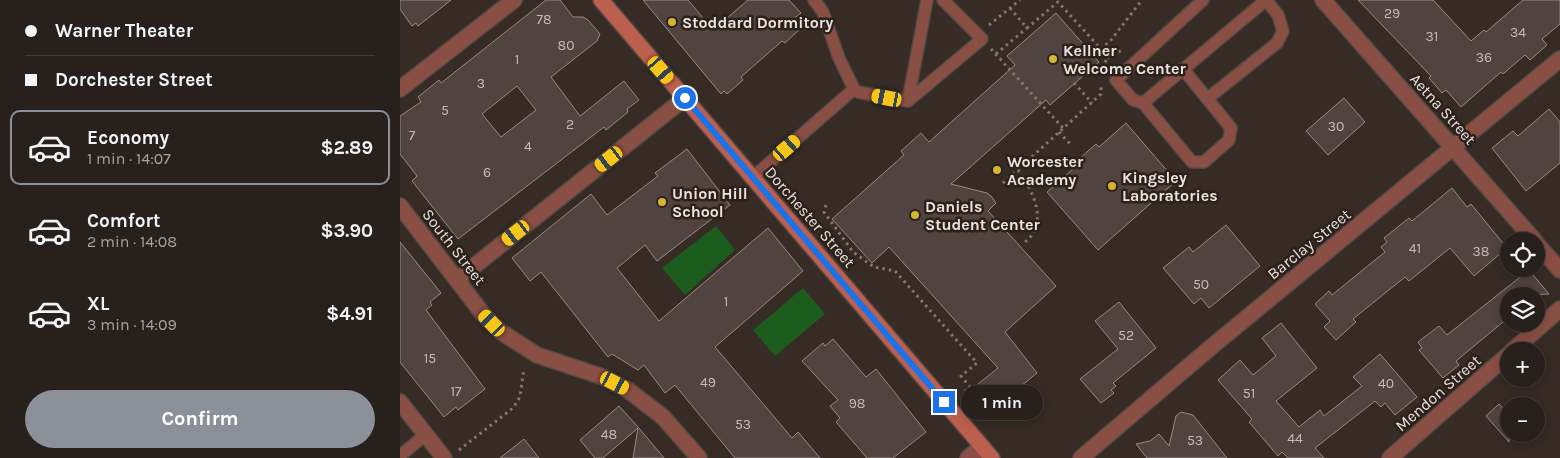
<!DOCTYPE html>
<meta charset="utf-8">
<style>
body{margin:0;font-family:Karla,sans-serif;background:#302825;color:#f1f3f6;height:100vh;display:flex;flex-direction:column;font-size:19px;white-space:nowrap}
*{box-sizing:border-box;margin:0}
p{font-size:16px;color:#a5a3a3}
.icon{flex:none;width:28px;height:28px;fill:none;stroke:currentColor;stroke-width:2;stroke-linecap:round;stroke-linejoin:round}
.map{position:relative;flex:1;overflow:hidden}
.sheet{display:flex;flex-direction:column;background:#28201c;width:400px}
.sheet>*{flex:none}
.banner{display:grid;align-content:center;height:110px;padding:0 25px;background:#28201c}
.buttons{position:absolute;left:1100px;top:232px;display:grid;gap:10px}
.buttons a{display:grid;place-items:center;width:45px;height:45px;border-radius:50%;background:#28201c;box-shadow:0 2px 12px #0003,0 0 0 1px #443e3b;font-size:25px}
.end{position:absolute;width:22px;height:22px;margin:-11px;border:6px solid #1a73e8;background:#fff;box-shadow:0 0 0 2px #fff}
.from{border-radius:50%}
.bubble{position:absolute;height:35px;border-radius:18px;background:#28201c;box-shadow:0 2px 12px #0003,0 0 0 1px #443e3b;font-size:16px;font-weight:700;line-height:35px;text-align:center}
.car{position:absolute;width:15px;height:30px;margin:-15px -8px;border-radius:6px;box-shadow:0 0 4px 1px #0007;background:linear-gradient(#f5c518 24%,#345 0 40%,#f5c518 0 76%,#345 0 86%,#f5c518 0)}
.banner b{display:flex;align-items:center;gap:18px;height:48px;font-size:19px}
.banner b+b{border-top:1px solid #443e3b}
.banner i{width:12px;height:12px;background:#f1f3f6}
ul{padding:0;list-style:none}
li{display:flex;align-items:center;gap:15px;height:75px;margin:0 10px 8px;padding:0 15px;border:2px solid transparent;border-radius:10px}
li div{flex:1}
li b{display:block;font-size:19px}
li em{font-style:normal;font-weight:700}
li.active{border-color:#8c9099}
li>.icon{width:45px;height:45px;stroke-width:1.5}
.primary-button{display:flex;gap:10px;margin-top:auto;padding:10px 25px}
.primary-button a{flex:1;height:58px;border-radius:30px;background:#8c9099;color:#fff;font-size:20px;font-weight:700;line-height:58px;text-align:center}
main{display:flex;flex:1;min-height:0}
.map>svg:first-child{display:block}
.green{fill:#1c5d1d}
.building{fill:#514340;stroke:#998986;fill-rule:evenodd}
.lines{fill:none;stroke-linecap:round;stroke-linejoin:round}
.lane-casing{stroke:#534843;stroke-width:14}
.street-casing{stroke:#534843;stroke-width:18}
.secondary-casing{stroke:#534843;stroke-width:18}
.path{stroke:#827873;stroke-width:3;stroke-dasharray:2.5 4;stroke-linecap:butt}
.lane{stroke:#8a4f44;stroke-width:11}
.street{stroke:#8a4f44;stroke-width:15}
.secondary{stroke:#bd5f4e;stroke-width:15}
.route{stroke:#1a73e8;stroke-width:6}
.poi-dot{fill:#d5b534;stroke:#2c211b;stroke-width:2}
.labels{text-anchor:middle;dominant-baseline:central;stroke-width:5;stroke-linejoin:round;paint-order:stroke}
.number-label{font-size:14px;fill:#c4bbb7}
.poi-label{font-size:16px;font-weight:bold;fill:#eae3df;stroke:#2c211b;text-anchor:start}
.street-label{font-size:16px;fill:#eae3df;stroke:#2c211b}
</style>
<main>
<section class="sheet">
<div class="banner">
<b><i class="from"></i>Warner Theater</b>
<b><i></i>Dorchester Street</b>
</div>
<ul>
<li class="active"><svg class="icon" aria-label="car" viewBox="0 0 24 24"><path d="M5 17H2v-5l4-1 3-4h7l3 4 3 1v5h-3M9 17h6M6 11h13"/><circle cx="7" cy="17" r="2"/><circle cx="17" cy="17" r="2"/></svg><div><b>Economy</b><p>1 min · 14:07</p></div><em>$2.89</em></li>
<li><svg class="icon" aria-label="car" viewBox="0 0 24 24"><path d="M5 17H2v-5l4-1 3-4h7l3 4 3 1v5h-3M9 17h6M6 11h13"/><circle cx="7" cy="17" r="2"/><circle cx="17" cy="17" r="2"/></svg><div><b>Comfort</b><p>2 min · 14:08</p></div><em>$3.90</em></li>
<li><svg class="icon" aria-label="car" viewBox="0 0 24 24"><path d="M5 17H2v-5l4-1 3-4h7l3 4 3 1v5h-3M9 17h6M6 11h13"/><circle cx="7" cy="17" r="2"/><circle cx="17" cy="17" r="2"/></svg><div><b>XL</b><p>3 min · 14:09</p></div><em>$4.91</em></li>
</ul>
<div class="primary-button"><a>Confirm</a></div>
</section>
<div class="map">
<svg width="1160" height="458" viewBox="0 0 1160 458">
<rect width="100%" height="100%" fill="#362b25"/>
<!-- green -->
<path class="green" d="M 316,226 L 335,250 L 285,295 L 262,268 Z
M 403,288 L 425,314 L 375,356 L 353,330 Z"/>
<!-- building -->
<path class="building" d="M 0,0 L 51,0 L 18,26 L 16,23 L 12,26 L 0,9 Z
M 146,0 L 160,0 L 173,17 L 183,17 L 188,20 L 200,34 L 197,41 L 151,77 L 180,116 L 224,81 L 239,100 L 227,109 L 228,112 L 206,130 L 204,127 L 58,239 L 12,181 L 17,176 L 0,154 L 0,116 L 21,102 L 18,97 L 39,80 L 41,83 ZM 117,86 L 136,110 L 101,137 L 82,114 Z
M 243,0 L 288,0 L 313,30 L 348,0 L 389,0 L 401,13 L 392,20 L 400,29 L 385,43 L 382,41 L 341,77 L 343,80 L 327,94 L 324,91 L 321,94 Z
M 958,0 L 1033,0 L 1071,41 L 1084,30 L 1086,32 L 1123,0 L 1160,0 L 1160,24 L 1142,39 L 1147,45 L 1130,60 L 1125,55 L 1103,74 L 1101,72 L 1061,107 L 1046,90 L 1042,93 L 1029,78 L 1031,76 Z
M 656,13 L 699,62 L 650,105 L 646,100 L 551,184 L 587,193 L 591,196 L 596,203 L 588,211 L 656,286 L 605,332 L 637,373 L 600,403 L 598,401 L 588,409 L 572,389 L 598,368 L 489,247 L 472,263 L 432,219 L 504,155 L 501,151 L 521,133 L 529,142 L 615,65 L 607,56 Z
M 944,98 L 965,122 L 928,155 L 906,131 Z
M 1149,109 L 1160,122 L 1160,163 L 1126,191 L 1092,148 L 1113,131 L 1118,136 Z
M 726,123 L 776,181 L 698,250 L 647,192 L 673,169 L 670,167 L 696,144 L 699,147 Z
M 287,149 L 330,205 L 257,261 L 245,245 L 217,268 L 259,321 L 368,228 L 403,271 L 315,347 L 392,438 L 398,432 L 420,458 L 335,458 L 275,385 L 265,393 L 244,365 L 238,370 L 212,354 L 208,357 L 141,272 L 130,281 L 112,258 L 191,194 L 207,215 L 258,176 L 255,173 Z
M 1052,188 L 1067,207 L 1071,204 L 1107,248 L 1074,276 L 1050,248 L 1009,281 L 1005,277 L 953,319 L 956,322 L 936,340 L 924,327 L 930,321 L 915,304 L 929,291 L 932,295 L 985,252 L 981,247 L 987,242 L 984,238 L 1009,218 L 1012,221 Z
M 826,225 L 860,266 L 809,308 L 801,298 L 794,304 L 763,268 L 789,247 L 793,252 Z
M 0,242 L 41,293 L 30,302 L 32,305 L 26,310 L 85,389 L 58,410 L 56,407 L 44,417 L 0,362 Z
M 1129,270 L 1149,294 L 1109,296 L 1109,317 L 1056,361 L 1059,365 L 1043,378 L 1019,350 L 1022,348 L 1018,342 L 1039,326 L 1047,335 Z
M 719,302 L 756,348 L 713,383 L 716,386 L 711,390 L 714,393 L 701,403 L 680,379 L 718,349 L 695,321 Z
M 881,323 L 917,368 L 876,401 L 899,427 L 920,410 L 924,416 L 962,386 L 953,377 L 980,354 L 1017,397 L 995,415 L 985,403 L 981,407 L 975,401 L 915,448 L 924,458 L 888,458 L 882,452 L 878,456 L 849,422 L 852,419 L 818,380 L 840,360 L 853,375 L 876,356 L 862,338 Z
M 433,339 L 466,377 L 476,369 L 526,432 L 493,458 L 467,458 L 436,422 L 440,418 L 430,406 L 438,400 L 402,361 L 423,343 L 425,346 Z
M 1099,404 L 1109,415 L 1109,442 L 1086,416 Z
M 219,406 L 238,427 L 264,458 L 233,458 L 238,428 L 203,458 L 195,458 L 180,440 Z
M 781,412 L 793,415 L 827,458 L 747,458 L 736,444 L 750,441 L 759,434 L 769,446 L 776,416 Z
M 124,439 L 139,458 L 100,458 Z"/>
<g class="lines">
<!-- lane casing -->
<g class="lane-casing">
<path id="lane" d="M 414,0 L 423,12 L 439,58 L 454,89 L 458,92 L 508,101 L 527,0
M 803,0 L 716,80 L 733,100 L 743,103 L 866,0
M 807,99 L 877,43 L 883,31 L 878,15 L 866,0
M 508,101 L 582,39 L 543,0
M 743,103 L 792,162 L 804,162 L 829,140 L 831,128 L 783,69
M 352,178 L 454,89
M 0,456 L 25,435"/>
</g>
<!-- street casing -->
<g class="street-casing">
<path id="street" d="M 923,0 L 1135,241
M 0,89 L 114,0
M 0,206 L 83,314 L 101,332 L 137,355 L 203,377 L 228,390 L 263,417 L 299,458
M 1136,243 L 1160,270
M 58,279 L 285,98
M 1112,351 L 1160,309
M 0,402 L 44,458
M 568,458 L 582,446
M 681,458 L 810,348 L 1160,59
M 990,458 L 1109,354"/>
</g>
<!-- secondary casing -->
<g class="secondary-casing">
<path id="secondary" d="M 201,0 L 592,458"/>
</g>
<!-- path -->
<path class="path" d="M 610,8 L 627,28 L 658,2 L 701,49 L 711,40 L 742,0
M 589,25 L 620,0
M 591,49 L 663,128
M 701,49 L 707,58 L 702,70
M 596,54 L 627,28
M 707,58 L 724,49
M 674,83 L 692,103
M 659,132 L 671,145
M 618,170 C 632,189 650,223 625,242
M 603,183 L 701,94 L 701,87
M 426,205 L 424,212 L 453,252 L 474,267 L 495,271 L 577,363 L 561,376 L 570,387 L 563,393
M 59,450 L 113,408 L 120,397 L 124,368"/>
<!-- lane -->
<use href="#lane" class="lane"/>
<!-- street -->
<use href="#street" class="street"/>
<!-- secondary -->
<use href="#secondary" class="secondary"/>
</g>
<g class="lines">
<!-- route -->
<path class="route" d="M 285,98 L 544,402"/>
</g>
<!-- markers -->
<g class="poi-dot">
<circle cx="272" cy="22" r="5"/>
<circle cx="653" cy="59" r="5"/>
<circle cx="597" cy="170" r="5"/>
<circle cx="712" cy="186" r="5"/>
<circle cx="262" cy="202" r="5"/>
<circle cx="515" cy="215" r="5"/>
</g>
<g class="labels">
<!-- number labels -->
<g class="number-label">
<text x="992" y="13">29</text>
<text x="144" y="19">78</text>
<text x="1118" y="32">34</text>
<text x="1032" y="36">31</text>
<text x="166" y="45">80</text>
<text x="1084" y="57">36</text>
<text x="117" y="59">1</text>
<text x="81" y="83">3</text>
<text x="45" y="110">5</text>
<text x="170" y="124">2</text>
<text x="936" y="126">30</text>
<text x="12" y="135">7</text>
<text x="128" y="146">4</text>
<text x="87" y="172">6</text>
<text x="1015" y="248">41</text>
<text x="1081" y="251">38</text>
<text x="801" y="284">50</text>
<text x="326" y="301">1</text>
<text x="726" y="335">52</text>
<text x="30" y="358">15</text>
<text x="308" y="382">49</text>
<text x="986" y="383">40</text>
<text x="56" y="391">17</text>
<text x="849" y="393">51</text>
<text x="457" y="403">98</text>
<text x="343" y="424">53</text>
<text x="209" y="434">48</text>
<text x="895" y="438">44</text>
<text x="795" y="440">53</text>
</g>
<!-- poi labels -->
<g class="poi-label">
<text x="282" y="22">Stoddard Dormitory</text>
<text x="663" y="50">Kellner<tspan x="663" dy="18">Welcome Center</tspan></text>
<text x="607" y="161">Worcester<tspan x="607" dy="18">Academy</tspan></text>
<text x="722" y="177">Kingsley<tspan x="722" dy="18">Laboratories</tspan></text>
<text x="272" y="193">Union Hill<tspan x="272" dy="18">School</tspan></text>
<text x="525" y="206">Daniels<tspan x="525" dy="18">Student Center</tspan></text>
</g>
<!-- street labels -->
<g class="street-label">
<text transform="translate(1043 109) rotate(48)">Aetna Street</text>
<text transform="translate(410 217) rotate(49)">Dorchester Street</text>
<text transform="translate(909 244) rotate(-39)">Barclay Street</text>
<text transform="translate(54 247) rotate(52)">South Street</text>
<text transform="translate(1038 393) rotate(-41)">Mendon Street</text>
</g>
</g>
</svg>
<div class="buttons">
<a><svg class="icon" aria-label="locate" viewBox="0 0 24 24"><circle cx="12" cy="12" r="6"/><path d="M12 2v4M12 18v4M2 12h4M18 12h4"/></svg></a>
<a><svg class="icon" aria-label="layers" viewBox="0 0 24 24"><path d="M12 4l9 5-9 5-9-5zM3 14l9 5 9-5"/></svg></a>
<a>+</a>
<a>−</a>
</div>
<i class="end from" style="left:285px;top:98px"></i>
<i class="end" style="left:544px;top:402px"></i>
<div class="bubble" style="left:561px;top:385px;width:82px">1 min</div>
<i class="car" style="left:261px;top:70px;rotate:139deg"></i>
<i class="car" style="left:487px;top:98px;rotate:281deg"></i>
<i class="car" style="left:387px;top:148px;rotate:49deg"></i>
<i class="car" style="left:209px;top:159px;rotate:232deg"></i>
<i class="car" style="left:116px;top:233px;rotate:232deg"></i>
<i class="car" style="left:92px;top:323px;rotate:316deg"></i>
<i class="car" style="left:215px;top:383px;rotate:117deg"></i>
</div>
</main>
